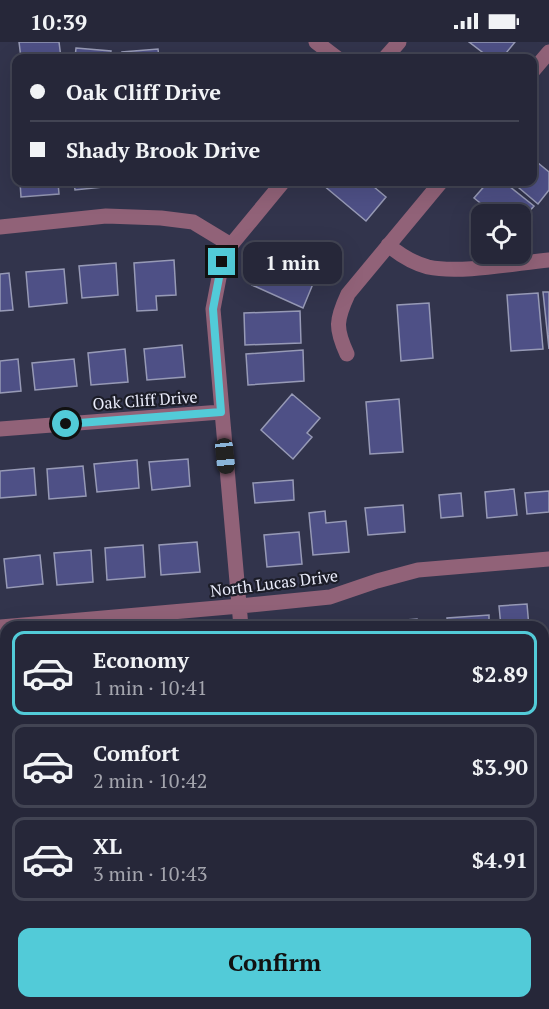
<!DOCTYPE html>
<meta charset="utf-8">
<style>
body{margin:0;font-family:"PT Serif",serif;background:#2e2f41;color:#f1f3f6;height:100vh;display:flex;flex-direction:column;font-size:22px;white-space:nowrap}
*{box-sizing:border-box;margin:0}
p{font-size:20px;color:#a4a5ae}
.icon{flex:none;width:33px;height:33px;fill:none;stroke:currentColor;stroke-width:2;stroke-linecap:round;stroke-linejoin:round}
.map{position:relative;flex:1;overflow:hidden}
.details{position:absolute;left:0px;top:579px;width:549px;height:388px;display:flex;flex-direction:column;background:#262739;border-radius:18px 18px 0 0;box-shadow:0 6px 24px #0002,0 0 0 2px #424453}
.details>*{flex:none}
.top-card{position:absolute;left:12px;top:12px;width:525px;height:132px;border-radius:12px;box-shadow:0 6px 24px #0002,0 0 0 2px #424453;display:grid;align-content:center;height:132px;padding:0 18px;background:#262739}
.fabs{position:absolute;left:471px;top:162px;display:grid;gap:12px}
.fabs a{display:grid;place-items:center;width:60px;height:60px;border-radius:12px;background:#262739;box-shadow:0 6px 24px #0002,0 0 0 2px #424453;font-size:30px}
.end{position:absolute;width:27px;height:27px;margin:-14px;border:8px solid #52cbd8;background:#111;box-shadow:0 0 0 3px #111}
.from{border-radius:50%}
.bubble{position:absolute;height:42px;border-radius:12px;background:#262739;box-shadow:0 6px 24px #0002,0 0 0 2px #424453;font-size:20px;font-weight:600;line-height:42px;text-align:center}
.car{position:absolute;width:18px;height:36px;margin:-18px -9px;border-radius:8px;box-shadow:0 0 4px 2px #0007;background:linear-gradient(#222 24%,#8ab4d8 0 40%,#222 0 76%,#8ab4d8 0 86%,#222 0)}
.top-card b{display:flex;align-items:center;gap:21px;height:57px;font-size:22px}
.top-card b+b{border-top:2px solid #424453}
.top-card i{width:15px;height:15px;background:#f1f3f6}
ul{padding:10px 0 0;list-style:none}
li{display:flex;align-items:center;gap:18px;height:84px;margin:0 12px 9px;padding:0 6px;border:3px solid #424453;border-radius:12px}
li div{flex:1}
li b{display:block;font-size:22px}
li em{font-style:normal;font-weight:600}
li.active{border-color:#52cbd8}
li>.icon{width:54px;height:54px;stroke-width:1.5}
.button{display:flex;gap:12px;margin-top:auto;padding:12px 18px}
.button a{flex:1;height:69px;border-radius:12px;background:#52cbd8;color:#111;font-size:24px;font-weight:600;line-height:69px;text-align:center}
.status{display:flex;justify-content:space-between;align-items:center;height:42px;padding:0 30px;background:#262739;direction:ltr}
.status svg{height:16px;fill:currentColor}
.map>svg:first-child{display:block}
.building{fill:#4e5086;stroke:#979ab6;stroke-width:1.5}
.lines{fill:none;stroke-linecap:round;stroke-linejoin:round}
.street{stroke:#916278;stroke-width:15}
.route{stroke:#52cbd8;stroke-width:8}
.labels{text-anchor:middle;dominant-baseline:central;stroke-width:4.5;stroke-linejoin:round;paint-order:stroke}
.street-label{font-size:16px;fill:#ebedfc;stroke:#1c1d28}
</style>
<div class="status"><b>10:39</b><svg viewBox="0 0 49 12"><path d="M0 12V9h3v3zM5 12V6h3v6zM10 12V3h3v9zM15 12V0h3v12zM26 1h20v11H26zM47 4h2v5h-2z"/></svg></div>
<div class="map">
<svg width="549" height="967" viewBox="0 0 549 967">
<rect width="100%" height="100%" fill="#32344c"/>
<!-- building -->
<path class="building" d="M 19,0 L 59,0 L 61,16 L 21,16 Z
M 469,0 L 515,0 L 502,16 L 490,16 Z
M 76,6 L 111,9 L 110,16 L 75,16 Z
M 158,7 L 159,16 L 123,16 L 122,10 Z
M 183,12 L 223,16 L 183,16 Z
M 532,116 L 549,130 L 549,148 L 538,162 L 512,140 L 532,140 Z
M 20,140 L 58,140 L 59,152 L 21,155 Z
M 74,140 L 111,140 L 112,144 L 75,148 Z
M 326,140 L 368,140 L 386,155 L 366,179 L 323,143 Z
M 488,140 L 504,140 L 534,164 L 520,180 L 520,172 L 494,172 L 474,156 Z
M 265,214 L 315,237 L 303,266 L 252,243 Z
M 174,218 L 176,253 L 156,254 L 157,268 L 137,269 L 134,221 Z
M 116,221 L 118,253 L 82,256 L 79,224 Z
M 64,227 L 67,261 L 29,265 L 26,230 Z
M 9,231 L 13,268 L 0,269 L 0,232 Z
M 543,250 L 549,250 L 549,307 Z
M 538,251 L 543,307 L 511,309 L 507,253 Z
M 429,261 L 433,316 L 401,319 L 397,263 Z
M 300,269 L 301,301 L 245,303 L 244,271 Z
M 182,303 L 185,335 L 147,338 L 144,307 Z
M 125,307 L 128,340 L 91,343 L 88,311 Z
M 303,308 L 304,339 L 248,343 L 246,312 Z
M 18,317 L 21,349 L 0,351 L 0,319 Z
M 74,317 L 77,344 L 35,348 L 32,321 Z
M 292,352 L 320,376 L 307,391 L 312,395 L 293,417 L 261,388 Z
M 399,357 L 403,410 L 370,412 L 366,360 Z
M 188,417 L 190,444 L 152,448 L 149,420 Z
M 137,418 L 139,446 L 97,450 L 94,422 Z
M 83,424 L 86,454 L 49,457 L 47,427 Z
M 34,426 L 36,453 L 0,456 L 0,429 Z
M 293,438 L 294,458 L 255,461 L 253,441 Z
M 514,447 L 517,473 L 487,476 L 485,450 Z
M 549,449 L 549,470 L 527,472 L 525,451 Z
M 461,451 L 463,474 L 441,476 L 439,453 Z
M 403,463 L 405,490 L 368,493 L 365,466 Z
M 325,469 L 326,481 L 346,479 L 349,510 L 313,513 L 309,471 Z
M 299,490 L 302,522 L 267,525 L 264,493 Z
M 197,500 L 200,530 L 161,533 L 159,503 Z
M 143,503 L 145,535 L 107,538 L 105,506 Z
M 91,508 L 93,540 L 57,543 L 54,511 Z
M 40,513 L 43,542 L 7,546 L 4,517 Z
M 527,562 L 529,585 L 501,585 L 499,564 Z
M 489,573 L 489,585 L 448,585 L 447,576 Z
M 417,577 L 417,585 L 380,585 L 380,580 Z
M 0,627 L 4,627 L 6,657 L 0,658 Z
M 6,703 L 6,742 L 0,742 L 0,704 Z
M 6,812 L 6,848 L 0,848 L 0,829 L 3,829 L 1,813 Z
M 1,859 L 6,859 L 6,878 L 2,878 Z
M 28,962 L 56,962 L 56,963 L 28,965 Z
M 86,962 L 121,962 L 121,967 L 87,967 Z
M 222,962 L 249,962 L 251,967 L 224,967 Z
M 285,962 L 323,962 L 323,967 L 285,967 Z
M 400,962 L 430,962 L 430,967 L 400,967 Z"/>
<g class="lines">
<!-- street -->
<path class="street" d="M 316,0 L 337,16
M 385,16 L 399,0
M 532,30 L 549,10
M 0,185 L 106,174 L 161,176 L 193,180 L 231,203
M 388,203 C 400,213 413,221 428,225 C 460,232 516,221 549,218
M 347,312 C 335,286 336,278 348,252 L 441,140
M 0,387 L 221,370
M 0,585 L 240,564 L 330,555 L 377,539 L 418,528 L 549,517
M 241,585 L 213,267 L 222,220 L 231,203 L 283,140
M 0,780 L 6,780
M 543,816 L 549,816
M 170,962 L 170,967
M 359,967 L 359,962"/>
</g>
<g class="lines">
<!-- route -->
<path class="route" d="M 66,382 L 221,370 L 213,267 L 222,220"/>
</g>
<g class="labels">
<!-- street labels -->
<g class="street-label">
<text transform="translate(145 358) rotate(-4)">Oak Cliff Drive</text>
<text transform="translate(274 541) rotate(-7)">North Lucas Drive</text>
</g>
</g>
</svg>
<div class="fabs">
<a><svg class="icon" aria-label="locate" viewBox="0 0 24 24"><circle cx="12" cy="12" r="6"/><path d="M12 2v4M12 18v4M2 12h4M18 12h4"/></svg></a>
</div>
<i class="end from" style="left:66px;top:382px"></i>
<i class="end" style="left:222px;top:220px"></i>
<div class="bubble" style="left:243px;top:200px;width:99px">1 min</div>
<i class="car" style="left:225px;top:414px;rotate:174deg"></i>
<div class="top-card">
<b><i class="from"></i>Oak Cliff Drive</b>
<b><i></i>Shady Brook Drive</b>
</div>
<section class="details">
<ul>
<li class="active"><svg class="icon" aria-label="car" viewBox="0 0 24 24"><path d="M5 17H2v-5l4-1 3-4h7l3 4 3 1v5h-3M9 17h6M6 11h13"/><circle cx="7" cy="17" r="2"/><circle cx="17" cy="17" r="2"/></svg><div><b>Economy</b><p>1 min · 10:41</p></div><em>$2.89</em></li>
<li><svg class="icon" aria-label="car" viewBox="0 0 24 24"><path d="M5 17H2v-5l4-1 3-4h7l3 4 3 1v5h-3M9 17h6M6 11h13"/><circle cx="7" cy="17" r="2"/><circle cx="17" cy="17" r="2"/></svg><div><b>Comfort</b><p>2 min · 10:42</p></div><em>$3.90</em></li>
<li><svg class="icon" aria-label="car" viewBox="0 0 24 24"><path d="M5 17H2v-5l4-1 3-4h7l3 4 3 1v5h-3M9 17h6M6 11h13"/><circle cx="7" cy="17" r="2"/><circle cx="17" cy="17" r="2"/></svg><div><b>XL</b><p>3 min · 10:43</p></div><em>$4.91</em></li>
</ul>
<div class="button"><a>Confirm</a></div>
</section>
</div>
